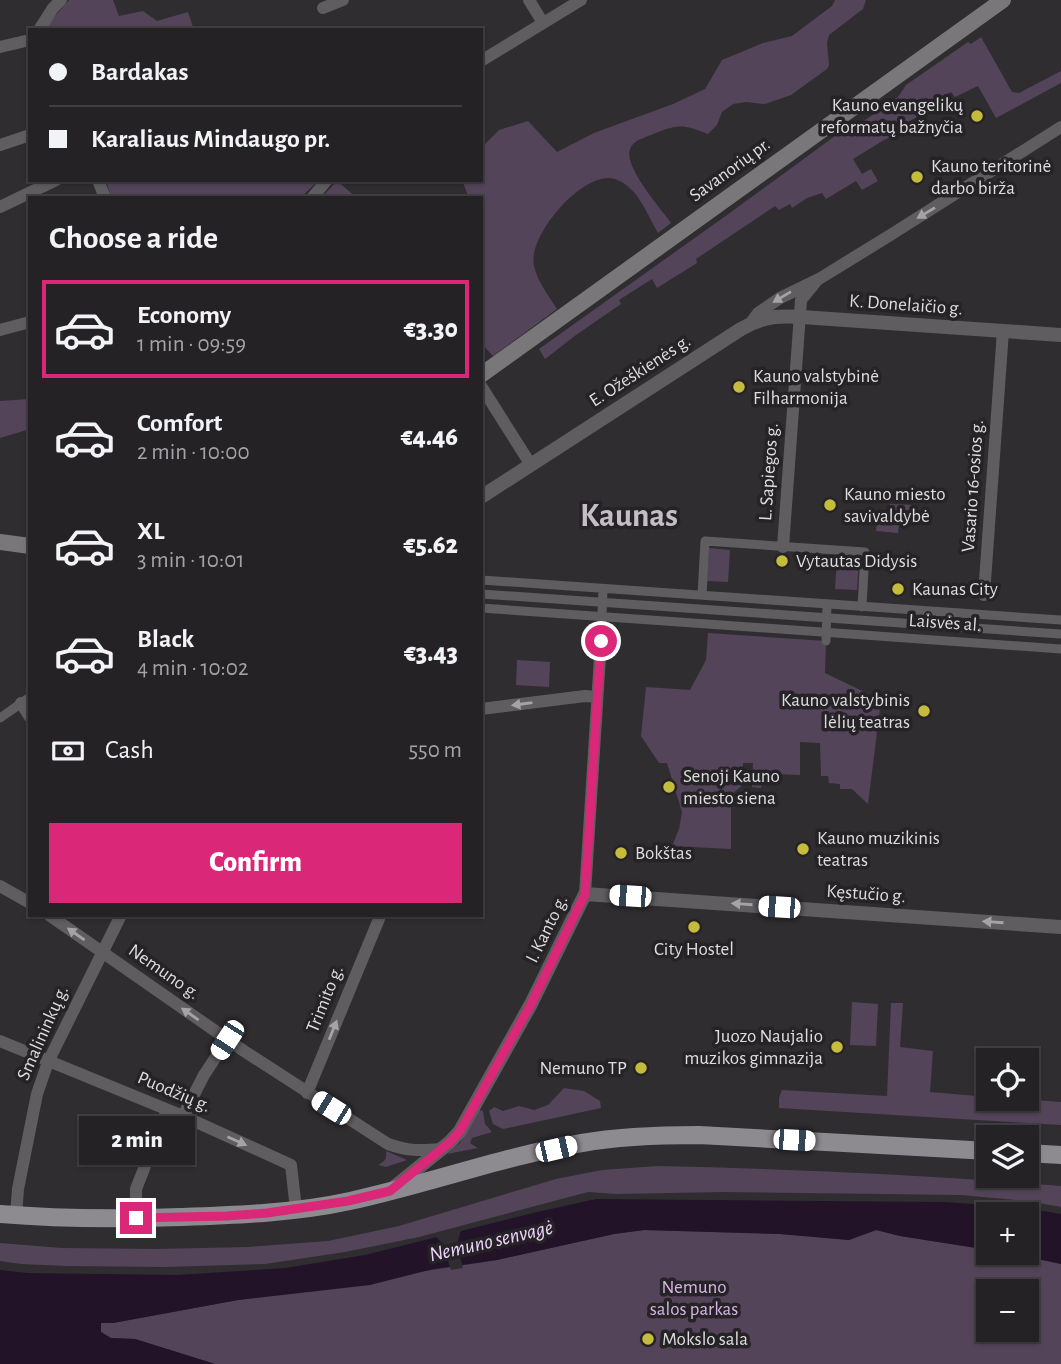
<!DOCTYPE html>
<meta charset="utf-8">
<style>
body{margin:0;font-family:"Alegreya Sans",sans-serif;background:#2c2a2d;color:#f1f3f6;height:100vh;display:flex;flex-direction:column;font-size:26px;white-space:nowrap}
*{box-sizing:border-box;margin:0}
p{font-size:23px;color:#a3a4a7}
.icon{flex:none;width:38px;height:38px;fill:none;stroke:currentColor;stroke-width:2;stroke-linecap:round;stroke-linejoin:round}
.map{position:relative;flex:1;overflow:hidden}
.side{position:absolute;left:28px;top:196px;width:455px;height:721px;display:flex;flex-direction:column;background:#242225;border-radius:0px;box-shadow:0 2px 5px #0004,0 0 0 2px #413f42}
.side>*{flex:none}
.top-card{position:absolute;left:28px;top:28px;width:455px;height:154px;border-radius:0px;box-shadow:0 2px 5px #0004,0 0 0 2px #413f42;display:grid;align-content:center;height:154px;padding:0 21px;background:#242225}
.buttons{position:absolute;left:976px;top:1048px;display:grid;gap:14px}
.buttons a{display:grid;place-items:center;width:63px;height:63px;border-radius:0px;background:#242225;box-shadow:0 2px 5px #0004,0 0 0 2px #413f42;font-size:35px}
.end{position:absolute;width:32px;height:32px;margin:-16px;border:9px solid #db2777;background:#fff;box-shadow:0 0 0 4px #fff}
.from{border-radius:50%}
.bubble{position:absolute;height:49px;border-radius:0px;background:#242225;box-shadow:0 2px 5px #0004,0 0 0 2px #413f42;font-size:23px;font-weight:800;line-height:49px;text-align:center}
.car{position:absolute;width:21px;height:42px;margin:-21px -10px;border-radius:9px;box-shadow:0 0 5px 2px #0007;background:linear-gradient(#fff 24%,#345 0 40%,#fff 0 76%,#345 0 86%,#fff 0)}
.top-card b{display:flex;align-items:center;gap:24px;height:66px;font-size:26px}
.top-card b+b{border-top:2px solid #413f42}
.top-card i{width:18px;height:18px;background:#f1f3f6}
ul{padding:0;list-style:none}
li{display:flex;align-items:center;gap:21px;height:98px;margin:0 14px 10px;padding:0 7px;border:4px solid transparent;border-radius:0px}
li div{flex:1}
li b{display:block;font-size:26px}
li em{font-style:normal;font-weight:800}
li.on{border-color:#db2777}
li>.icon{width:63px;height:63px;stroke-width:1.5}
h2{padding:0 21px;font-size:32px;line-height:84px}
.pay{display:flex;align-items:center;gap:18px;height:77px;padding:0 21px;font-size:26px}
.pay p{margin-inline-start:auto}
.primary-button{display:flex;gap:14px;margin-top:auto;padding:14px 21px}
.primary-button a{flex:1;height:80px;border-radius:0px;background:#db2777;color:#fff;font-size:28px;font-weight:800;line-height:80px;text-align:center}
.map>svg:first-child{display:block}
.green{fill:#53445a;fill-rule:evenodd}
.water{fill:#221329}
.pier{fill:#302d31}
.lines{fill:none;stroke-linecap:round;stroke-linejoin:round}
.pedestrian{stroke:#5f5d60;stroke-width:9}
.minor{stroke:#5f5d60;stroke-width:12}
.tertiary{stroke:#5f5d60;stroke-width:14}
.secondary{stroke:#7a777b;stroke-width:16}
.primary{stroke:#8e8b90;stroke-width:18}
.oneway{fill:#a5a3a6}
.route{stroke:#db2777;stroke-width:9}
.poi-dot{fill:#c6bc3c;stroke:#262327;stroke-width:2.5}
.labels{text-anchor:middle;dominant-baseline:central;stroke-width:7;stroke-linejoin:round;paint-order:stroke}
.poi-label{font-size:19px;fill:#dfdde0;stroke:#262327;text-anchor:start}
.street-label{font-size:19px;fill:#dfdde0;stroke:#262327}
.park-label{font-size:19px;fill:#d6b5e6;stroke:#262327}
.water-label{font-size:21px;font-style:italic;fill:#efd4fc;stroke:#262327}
.town-label{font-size:33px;font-weight:bold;fill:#c2bec4;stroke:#262327}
</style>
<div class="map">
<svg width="1061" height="1364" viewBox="0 0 1061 1364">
<rect width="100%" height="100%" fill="#302d31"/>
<!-- green -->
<path class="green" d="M 69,0 L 113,0 L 119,16 L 143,11 L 157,21 L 188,12 L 194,30 L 43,30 Z
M 835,0 L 866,0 L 863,9 L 829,35 L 827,43 L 829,65 L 827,69 L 791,95 L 765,104 L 746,102 L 733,104 L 722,112 L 717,125 L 708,134 C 682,124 678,124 651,135 C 644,138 633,140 630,149 C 623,166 661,209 671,223 L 658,233 C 647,214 638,187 615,179 C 584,169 527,236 534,266 C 537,281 549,296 557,309 L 493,356 L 481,343 L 481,198 L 469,198 L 462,180 L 481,180 L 481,148 L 499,130 L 528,121 L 557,152 L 594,133 L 673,104 L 705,89 L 722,60 L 763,43 L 792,36 L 832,6 Z
M 981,37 L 1012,92 L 1019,93 L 1061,71 L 1061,83 L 996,118 L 978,86 L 955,97 L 951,92 L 916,112 L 917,117 L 904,124 L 906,129 L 884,140 L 853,159 L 862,174 L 871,169 L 878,181 L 862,190 L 856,181 L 826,199 L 822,193 L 807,198 L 792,208 L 790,204 L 779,210 L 775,206 L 696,259 L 697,263 L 657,288 L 652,279 L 619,300 L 621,304 L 576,335 L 545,359 L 539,349 L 727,215 L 850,125 L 861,123 L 898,97 L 906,85 L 968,42 L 971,44 Z
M 106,180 L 319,180 L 300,198 L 111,198 Z
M 337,181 L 357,198 L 321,198 Z
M 30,399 L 30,429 L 0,438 L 0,401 Z
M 890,504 L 914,505 L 913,524 L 899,524 L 898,533 L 876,531 L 877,523 L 888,524 Z
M 709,548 L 730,550 L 728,582 L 707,581 Z
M 837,557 L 859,559 L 857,590 L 835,589 Z
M 708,633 L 826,641 L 825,673 L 881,700 L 868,804 L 852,789 L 840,789 L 840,784 L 829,783 L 828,776 L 821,776 L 820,743 L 800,742 L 800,775 L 773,774 L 772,782 L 762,782 L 761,788 L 752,787 L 753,763 L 743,763 L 743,785 L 727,798 L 731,808 L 731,849 L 672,846 L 679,829 L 682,812 L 667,763 L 659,763 L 641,736 L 646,687 L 690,690 L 706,660 Z
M 517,660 L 550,662 L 549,687 L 516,685 Z
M 852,1002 L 878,1004 L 876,1046 L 850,1045 Z
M 891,1003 L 903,1003 L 900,1047 L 933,1051 L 930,1092 L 989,1097 L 989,1099 L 1020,1099 L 1061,1102 L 1061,1125 L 779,1108 L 779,1098 L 782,1090 L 887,1096 Z
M 564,1088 L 584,1091 L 600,1101 L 601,1108 L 503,1129 L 493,1124 L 489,1111 L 494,1107 L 503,1111 L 519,1106 L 534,1110 L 548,1105 Z
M 479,1110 L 483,1111 L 485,1124 L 492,1132 L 472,1138 L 470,1143 L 478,1148 L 447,1154 L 460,1143 Z
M 386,1151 L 407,1160 L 386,1167 L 378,1165 C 385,1161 387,1159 386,1151 Z
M 658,1166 C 793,1169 927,1175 1061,1186 L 1061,1207 L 1027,1201 L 962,1195 L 722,1192 L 616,1194 L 588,1192 L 419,1237 L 345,1252 L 265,1264 L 166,1267 L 67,1266 L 21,1264 L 0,1261 L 0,1243 L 62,1248 L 155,1249 L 249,1247 L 328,1241 L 399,1226 L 556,1179 L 602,1170 Z
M 644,1230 L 780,1234 L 849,1240 L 876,1230 L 900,1236 L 989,1250 L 989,1253 L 1010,1253 L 1061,1264 L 1061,1364 L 215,1364 L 135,1339 L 111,1338 L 101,1332 L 101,1322 L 113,1323 L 238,1300 L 497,1260 L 614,1234 ZM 989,1292 L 1027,1292 L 1027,1330 L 989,1330 Z"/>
<!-- water -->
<path class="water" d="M 596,1199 L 944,1202 L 1019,1207 L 1061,1214 L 1061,1264 L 1010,1253 L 1027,1253 L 1027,1214 L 989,1214 L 989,1250 L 900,1236 L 876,1230 L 849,1240 L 780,1234 L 644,1230 L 614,1234 L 497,1260 L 433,1269 L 370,1285 L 238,1300 L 113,1323 L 101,1323 L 101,1332 L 111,1338 L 135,1339 L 215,1364 L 0,1364 L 0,1270 L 27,1273 L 177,1275 L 285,1268 L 365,1255 L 537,1212 Z"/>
<!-- pier -->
<path class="pier" d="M 462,1227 L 458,1240 L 458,1249 L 463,1268 L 451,1270 L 442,1243 L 434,1235 Z"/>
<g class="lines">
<!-- pedestrian -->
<path class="pedestrian" d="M 481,580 L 1061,620
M 481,594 L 1061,634
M 702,595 L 705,541 L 865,552 L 862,607
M 481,608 L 1061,649
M 601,641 L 603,589
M 826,641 L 827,604
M 0,718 L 30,697"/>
<!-- minor -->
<path class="minor" d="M 529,0 L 543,23
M 323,8 L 343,0
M 39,30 L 53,8 L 61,0
M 0,47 L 30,40
M 481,61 L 581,0
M 0,145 L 30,135
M 98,180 L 105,198
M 312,198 L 327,180
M 0,207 L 56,180
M 750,324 L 758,313 L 780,298 L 819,279 L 892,234 L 1061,127
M 0,330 L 30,322
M 481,386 L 531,465
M 783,547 L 801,300 L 815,283
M 984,595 L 1003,331
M 21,703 L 30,717
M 481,709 L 585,696 L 597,697
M 0,886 L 30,903
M 585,894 L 601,641
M 49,915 L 244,1051 L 388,1144 C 408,1151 420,1151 441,1149
M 0,1041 L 183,1116 L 291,1165 L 296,1209
M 307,1093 L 379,919
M 183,1116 L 204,1075 L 227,1040
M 16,1215 L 18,1189 L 37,1094 L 48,1062 L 121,915
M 136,1218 L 136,1189 L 167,1110"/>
<!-- tertiary -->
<path class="tertiary" d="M 481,497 L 741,329 C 768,313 787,316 816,318 L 1061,335
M 392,1189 L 450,1142 L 460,1131 L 531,1004 L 585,894 L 1061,927"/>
<!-- secondary -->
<path class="secondary" d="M 481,375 L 1003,0
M 0,542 L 30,546"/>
<!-- primary -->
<path class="primary" d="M 1027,1153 L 1061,1155
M 0,1214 C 60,1219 121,1219 181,1217 C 237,1215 295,1213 350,1201 C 428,1184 504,1156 582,1143 C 621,1136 660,1135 699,1135 L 989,1151"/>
</g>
<!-- one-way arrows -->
<defs><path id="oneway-solid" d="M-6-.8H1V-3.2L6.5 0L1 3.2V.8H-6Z" transform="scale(1.75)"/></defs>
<g class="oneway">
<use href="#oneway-solid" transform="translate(926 213) rotate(149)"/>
<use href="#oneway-solid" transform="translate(782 297) rotate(149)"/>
<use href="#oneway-solid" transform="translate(522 704) rotate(172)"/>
<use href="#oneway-solid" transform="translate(742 904) rotate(-176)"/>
<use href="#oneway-solid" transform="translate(993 922) rotate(-176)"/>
<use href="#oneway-solid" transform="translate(76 934) rotate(-145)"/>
<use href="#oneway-solid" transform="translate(190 1014) rotate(-145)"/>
<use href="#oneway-solid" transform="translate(333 1030) rotate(-68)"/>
<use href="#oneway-solid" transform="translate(237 1141) rotate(24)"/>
</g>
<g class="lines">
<!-- route -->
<path class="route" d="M 136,1218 L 227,1216 L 267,1213 L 348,1201 L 390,1191 L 450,1142 L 460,1131 L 531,1004 L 585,894 L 601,641"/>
</g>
<!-- markers -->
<g class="poi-dot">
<circle cx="977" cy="116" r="7"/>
<circle cx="917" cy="177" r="7"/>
<circle cx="739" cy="387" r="7"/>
<circle cx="830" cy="505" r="7"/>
<circle cx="782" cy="561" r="7"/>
<circle cx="898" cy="589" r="7"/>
<circle cx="924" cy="711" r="7"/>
<circle cx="669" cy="787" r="7"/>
<circle cx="803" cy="849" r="7"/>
<circle cx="621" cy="853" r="7"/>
<circle cx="694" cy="927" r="7"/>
<circle cx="837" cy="1047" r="7"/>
<circle cx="641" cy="1068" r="7"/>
<circle cx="648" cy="1339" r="7"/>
</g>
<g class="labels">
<!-- poi labels -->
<g class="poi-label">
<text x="963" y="105" text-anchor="end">Kauno evangelikų<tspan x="963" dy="22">reformatų bažnyčia</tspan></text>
<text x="931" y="166">Kauno teritorinė<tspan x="931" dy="22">darbo birža</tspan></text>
<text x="753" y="376">Kauno valstybinė<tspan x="753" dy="22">Filharmonija</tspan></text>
<text x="844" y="494">Kauno miesto<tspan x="844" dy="22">savivaldybė</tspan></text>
<text x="796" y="561">Vytautas Didysis</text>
<text x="912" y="589">Kaunas City</text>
<text x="910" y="700" text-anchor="end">Kauno valstybinis<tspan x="910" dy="22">lėlių teatras</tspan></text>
<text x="683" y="776">Senoji Kauno<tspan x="683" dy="22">miesto siena</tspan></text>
<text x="817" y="838">Kauno muzikinis<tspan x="817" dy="22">teatras</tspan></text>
<text x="635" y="853">Bokštas</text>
<text x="694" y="949" text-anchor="middle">City Hostel</text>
<text x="823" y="1036" text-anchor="end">Juozo Naujalio<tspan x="823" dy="22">muzikos gimnazija</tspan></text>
<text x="627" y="1068" text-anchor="end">Nemuno TP</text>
<text x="662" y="1339">Mokslo sala</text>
</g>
<!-- street labels -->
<g class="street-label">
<text transform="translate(730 170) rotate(-36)">Savanorių pr.</text>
<text transform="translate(906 305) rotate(4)">K. Donelaičio g.</text>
<text transform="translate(640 371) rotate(-33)">E. Ožeškienės g.</text>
<text transform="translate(769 472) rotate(-86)">L. Sapiegos g.</text>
<text transform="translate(973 486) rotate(-86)">Vasario 16-osios g.</text>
<text transform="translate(945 623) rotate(4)">Laisvės al.</text>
<text transform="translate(866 894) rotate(4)">Kęstučio g.</text>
<text transform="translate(547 929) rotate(-64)">I. Kanto g.</text>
<text transform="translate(164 972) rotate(35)">Nemuno g.</text>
<text transform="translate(325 999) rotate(-68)">Trimito g.</text>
<text transform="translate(43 1033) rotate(-66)">Smalininkų g.</text>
<text transform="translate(174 1092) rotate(23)">Puodžių g.</text>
</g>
<!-- park labels -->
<g class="park-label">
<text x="694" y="1287">Nemuno<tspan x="694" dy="22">salos parkas</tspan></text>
</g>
<!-- water labels -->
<g class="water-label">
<text transform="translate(491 1241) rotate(-13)">Nemuno senvagė</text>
</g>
<!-- town labels -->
<g class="town-label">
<text x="629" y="516">Kaunas</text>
</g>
</g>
</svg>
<div class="buttons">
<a><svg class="icon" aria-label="locate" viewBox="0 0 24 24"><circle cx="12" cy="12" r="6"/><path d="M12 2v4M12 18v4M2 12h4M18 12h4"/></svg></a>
<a><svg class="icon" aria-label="layers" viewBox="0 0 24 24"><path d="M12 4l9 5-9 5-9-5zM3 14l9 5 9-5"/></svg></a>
<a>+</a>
<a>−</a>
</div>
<i class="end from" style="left:601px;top:641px"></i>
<i class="end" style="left:136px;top:1218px"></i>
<div class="bubble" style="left:79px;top:1116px;width:116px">2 min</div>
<i class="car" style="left:630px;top:896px;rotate:274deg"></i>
<i class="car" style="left:779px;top:907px;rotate:274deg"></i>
<i class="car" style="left:227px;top:1040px;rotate:213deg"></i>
<i class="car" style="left:331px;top:1108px;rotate:302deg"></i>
<i class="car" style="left:794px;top:1140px;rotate:93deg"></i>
<i class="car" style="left:556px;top:1149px;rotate:77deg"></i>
<div class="top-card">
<b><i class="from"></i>Bardakas</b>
<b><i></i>Karaliaus Mindaugo pr.</b>
</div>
<section class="side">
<h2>Choose a ride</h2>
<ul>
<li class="on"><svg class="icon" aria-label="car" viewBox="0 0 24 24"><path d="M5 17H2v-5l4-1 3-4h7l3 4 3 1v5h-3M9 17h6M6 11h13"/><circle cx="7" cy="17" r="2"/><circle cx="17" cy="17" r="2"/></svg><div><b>Economy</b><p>1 min · 09:59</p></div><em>€3.30</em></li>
<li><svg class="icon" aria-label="car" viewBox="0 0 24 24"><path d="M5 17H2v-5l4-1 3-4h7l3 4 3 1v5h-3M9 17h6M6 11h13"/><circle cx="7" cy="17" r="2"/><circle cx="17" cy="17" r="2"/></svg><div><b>Comfort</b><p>2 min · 10:00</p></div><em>€4.46</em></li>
<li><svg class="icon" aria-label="car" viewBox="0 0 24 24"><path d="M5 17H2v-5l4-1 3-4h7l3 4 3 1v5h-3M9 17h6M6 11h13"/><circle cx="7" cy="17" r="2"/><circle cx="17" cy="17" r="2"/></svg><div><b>XL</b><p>3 min · 10:01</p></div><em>€5.62</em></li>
<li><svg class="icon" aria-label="car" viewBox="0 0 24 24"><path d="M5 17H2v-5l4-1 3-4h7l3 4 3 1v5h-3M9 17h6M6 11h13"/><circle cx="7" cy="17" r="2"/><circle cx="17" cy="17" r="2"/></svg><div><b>Black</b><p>4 min · 10:02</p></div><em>€3.43</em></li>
</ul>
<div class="pay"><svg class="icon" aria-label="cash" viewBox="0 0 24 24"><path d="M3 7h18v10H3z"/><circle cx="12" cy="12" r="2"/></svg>Cash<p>550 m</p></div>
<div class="primary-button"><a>Confirm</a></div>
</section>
</div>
